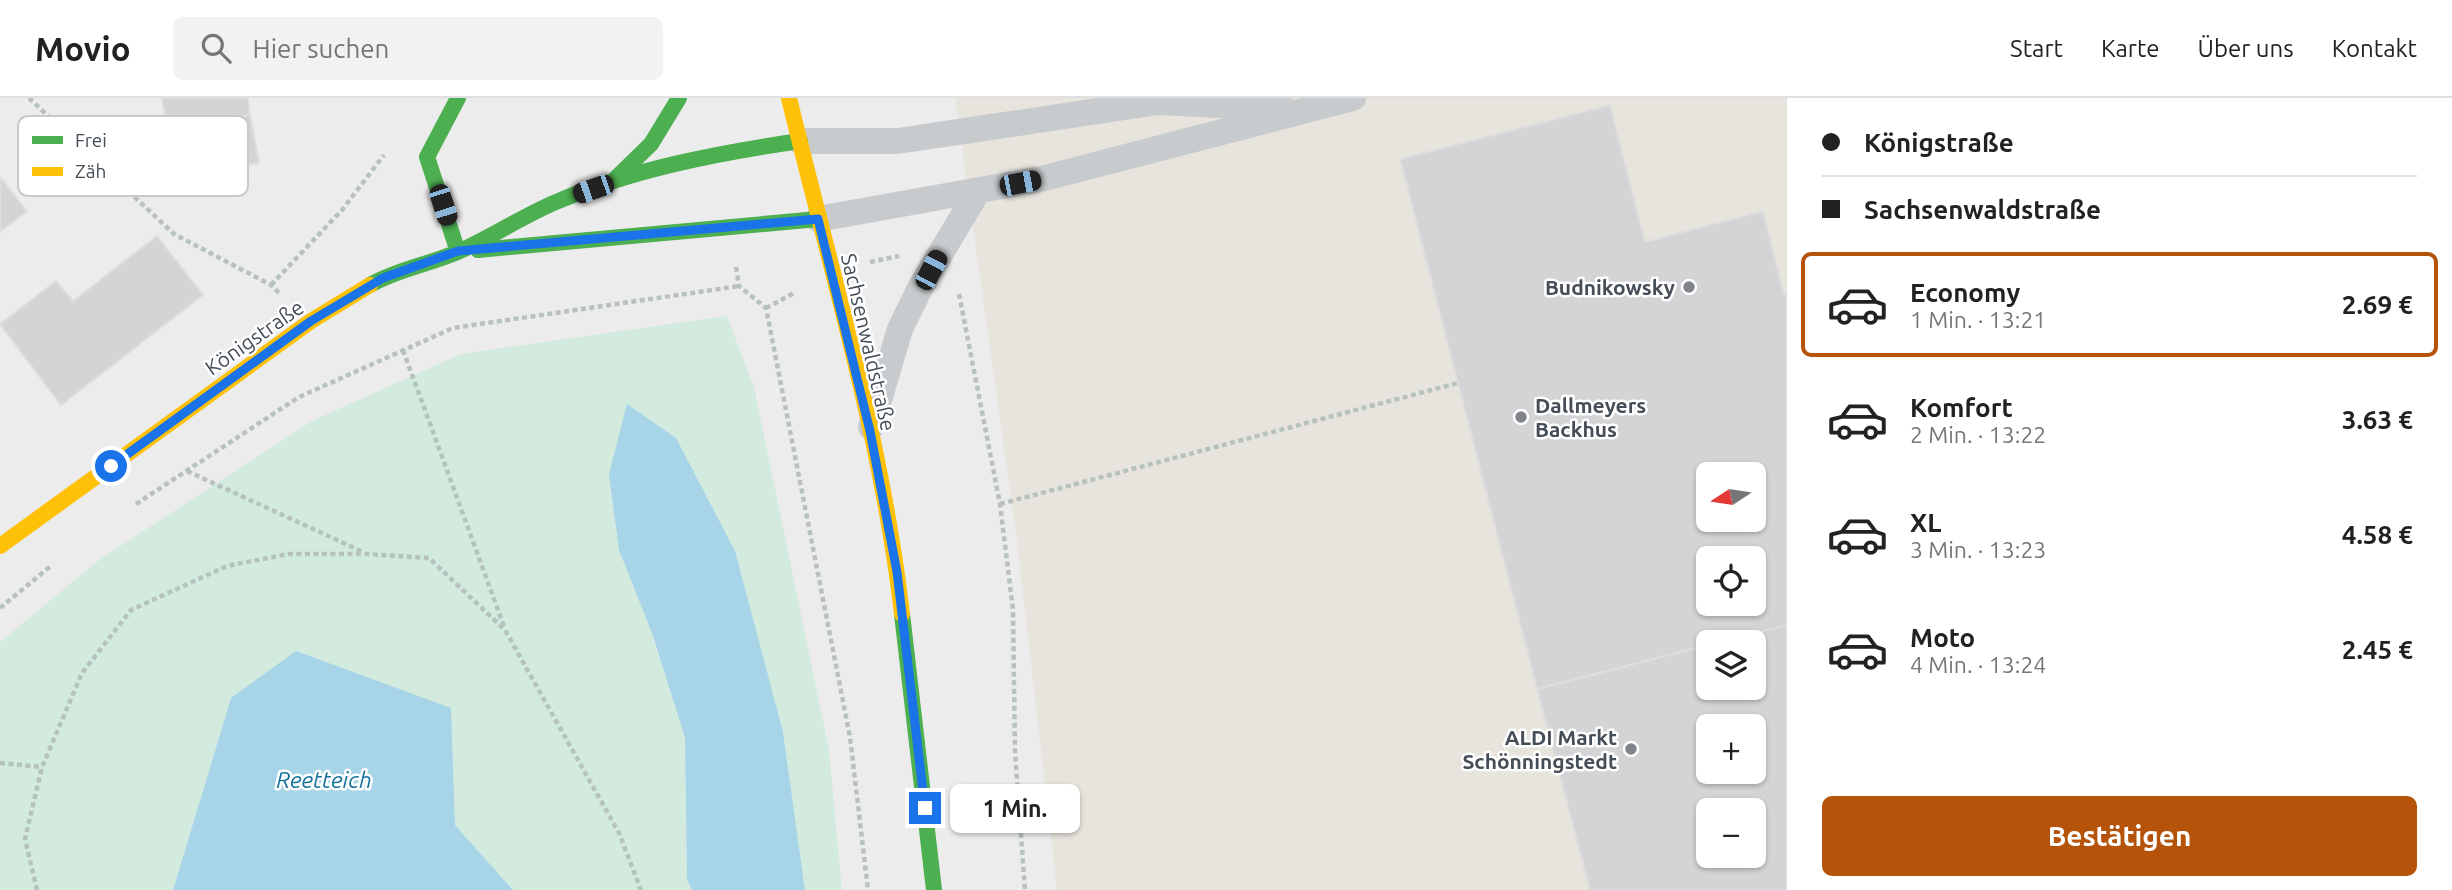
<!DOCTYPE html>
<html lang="de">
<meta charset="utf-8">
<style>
body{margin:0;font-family:Ubuntu,sans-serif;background:#f2f2f2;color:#222;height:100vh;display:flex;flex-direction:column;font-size:26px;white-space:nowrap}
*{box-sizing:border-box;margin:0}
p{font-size:23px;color:#767676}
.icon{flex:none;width:38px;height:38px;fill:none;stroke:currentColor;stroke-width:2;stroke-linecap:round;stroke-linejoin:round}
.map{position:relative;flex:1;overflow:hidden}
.panel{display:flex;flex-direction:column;background:#fff;width:665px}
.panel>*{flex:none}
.top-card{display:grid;align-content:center;height:154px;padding:0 35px;background:#fff}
.needle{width:46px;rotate:258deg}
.controls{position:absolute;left:1696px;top:364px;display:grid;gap:14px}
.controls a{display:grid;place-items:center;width:70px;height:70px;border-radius:10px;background:#fff;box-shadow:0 2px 5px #0004;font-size:35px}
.end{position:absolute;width:32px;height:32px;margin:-16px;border:9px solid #1a73e8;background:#fff;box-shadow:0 0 0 4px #fff}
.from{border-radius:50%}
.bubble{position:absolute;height:49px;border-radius:10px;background:#fff;box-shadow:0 2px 5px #0004;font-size:23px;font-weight:600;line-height:49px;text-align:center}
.car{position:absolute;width:21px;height:42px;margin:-21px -10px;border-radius:9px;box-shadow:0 0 5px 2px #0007;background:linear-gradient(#222 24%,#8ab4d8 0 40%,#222 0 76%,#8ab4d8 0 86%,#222 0)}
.top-card b{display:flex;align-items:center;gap:24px;height:66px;font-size:26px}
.top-card b+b{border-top:2px solid #e0e0e0}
.top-card i{width:18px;height:18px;background:#222}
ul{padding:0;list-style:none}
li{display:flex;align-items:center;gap:21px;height:105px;margin:0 14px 10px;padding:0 21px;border:4px solid transparent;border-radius:10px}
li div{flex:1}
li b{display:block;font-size:26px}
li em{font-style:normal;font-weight:600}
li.on{border-color:#b45309}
li>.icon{width:63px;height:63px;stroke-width:1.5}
.action{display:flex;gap:14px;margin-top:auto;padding:14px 35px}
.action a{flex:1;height:80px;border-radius:10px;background:#b45309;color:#fff;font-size:28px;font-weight:600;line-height:80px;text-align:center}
header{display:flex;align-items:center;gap:42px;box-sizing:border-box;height:98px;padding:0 35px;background:#fff;border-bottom:2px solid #e0e0e0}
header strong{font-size:33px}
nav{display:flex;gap:38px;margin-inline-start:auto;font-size:24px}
.search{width:490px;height:63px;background:#f2f2f2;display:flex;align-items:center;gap:18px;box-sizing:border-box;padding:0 24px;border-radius:10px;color:#767676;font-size:26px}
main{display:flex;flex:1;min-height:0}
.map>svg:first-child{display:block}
.commercial{fill:#e6e4dc;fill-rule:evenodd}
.green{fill:#d2ebde}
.water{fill:#a8d4e7}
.building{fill:#d4d4d7;stroke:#dededf;stroke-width:2;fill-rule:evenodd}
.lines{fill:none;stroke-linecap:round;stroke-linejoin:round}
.path{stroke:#b7c1be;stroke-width:4.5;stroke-dasharray:5 3.5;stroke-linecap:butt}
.lane{stroke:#c8cbcd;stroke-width:26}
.fast{stroke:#4caf50;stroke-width:16}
.slow{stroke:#ffc107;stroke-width:16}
.route{stroke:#1a73e8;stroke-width:9}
.poi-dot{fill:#80858b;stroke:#fff;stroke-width:2.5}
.labels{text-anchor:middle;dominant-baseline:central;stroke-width:5;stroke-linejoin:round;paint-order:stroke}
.poi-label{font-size:21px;font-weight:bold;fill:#454d57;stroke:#fff;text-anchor:end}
.street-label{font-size:21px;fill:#454d57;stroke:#fff}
.water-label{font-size:23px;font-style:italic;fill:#15739b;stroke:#fff}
.key{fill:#fff;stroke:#c7cacd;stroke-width:2}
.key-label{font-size:19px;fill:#454d57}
</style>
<header>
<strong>Movio</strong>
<div class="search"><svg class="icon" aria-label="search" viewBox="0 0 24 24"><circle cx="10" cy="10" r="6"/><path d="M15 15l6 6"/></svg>Hier suchen</div>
<nav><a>Start</a><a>Karte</a><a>Über uns</a><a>Kontakt</a></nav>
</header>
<main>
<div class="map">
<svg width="1787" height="792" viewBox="0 0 1787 792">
<rect width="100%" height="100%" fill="#edecec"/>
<!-- commercial -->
<path class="commercial" d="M 955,0 L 1787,0 L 1787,792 L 1057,792 L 1017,443 ZM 1708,376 L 1754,376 L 1754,422 L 1708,422 ZM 1708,460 L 1754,460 L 1754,506 L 1708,506 ZM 1708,544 L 1754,544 L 1754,590 L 1708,590 ZM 1708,628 L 1754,628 L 1754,674 L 1708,674 ZM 1708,712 L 1754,712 L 1754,758 L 1708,758 Z"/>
<!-- green -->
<path class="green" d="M 727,218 L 754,289 L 829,652 L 842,792 L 805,792 L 783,634 L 619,452 L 653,538 L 685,640 L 687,781 L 692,792 L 513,792 L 455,727 L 451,610 L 231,600 L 173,792 L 0,792 L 0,544 L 99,462 L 312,323 L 461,256 Z"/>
<!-- water -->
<path class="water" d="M 627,306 L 676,340 L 735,453 L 783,634 L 805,792 L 692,792 L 687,781 L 685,640 L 653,538 L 619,452 L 609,376 Z
M 296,553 L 451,610 L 455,727 L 513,792 L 173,792 L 231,600 Z"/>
<!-- building -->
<path class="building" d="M 162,0 L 248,0 L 250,17 L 168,32 Z
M 1610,7 L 1645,144 L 1763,113 L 1784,197 L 1787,196 L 1787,527 L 1719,544 L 1708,544 L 1708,547 L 1537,591 L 1400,61 ZM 1708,376 L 1754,376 L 1754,422 L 1708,422 ZM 1708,460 L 1754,460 L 1754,506 L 1708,506 Z
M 250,17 L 259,65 L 177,80 L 168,32 Z
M 0,79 L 27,113 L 0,134 Z
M 157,138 L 203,197 L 61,307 L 0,226 L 56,183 L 73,203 Z
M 1787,527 L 1787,792 L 1590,792 L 1537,591 L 1708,547 L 1708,590 L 1754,590 L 1754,544 L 1719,544 ZM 1708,628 L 1754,628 L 1754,674 L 1708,674 ZM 1708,712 L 1754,712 L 1754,758 L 1708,758 Z"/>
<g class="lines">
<!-- path -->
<path class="path" d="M 29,0 L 174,136 L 271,187 L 280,196
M 870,164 L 899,158
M 736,169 L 739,188 L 766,210 L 850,639 L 868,792
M 271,187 L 342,112 L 384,57
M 959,196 L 1000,406 L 1013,512 L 1015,654 L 1025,792
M 766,210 L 794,195
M 403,252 L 505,531
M 187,373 L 363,454
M 136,406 L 299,299 L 453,230 L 739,188
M 1000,406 L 1458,285
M 0,510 L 52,467
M 0,665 L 42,669
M 37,792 L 25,741 L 42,669 L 82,575 L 131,512 L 227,468 L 288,456 L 367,456 L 429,460 L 505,532 L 619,735 L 641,792"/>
<!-- lane -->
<path class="lane" d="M 800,43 L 898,43 L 1158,4 L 1283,10
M 818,121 L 1041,81 L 1353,0
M 871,329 L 900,231 L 921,188 L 978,93"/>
<!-- fast -->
<path class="fast" d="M 458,0 L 427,59 L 458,154
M 616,80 L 651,46 L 679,0
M 478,152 L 818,121
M 370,187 C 398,171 431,166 460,153 C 493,138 523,118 556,104 C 634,71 717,55 800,43
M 902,516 L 934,792"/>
<!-- slow -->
<path class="slow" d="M 789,0 C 830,170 882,342 902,516
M 0,448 L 311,223 L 370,187"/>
</g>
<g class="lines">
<!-- route -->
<path class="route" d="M 111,368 L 311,223 L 383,180 L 458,153 L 818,121 L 870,333 L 897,474 L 925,710"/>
</g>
<!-- markers -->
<g class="poi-dot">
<circle cx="1689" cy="189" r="7"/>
<circle cx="1521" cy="319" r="7"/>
<circle cx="1631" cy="651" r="7"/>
</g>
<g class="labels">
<!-- poi labels -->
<g class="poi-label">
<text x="1675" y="189">Budnikowsky</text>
<text x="1535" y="307" text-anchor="start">Dallmeyers<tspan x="1535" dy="24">Backhus</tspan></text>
<text x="1617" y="639">ALDI Markt<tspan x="1617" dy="24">Schönningstedt</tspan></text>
</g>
<!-- street labels -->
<g class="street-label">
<text transform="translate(254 239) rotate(-35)">Königstraße</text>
<text transform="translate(869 244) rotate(77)">Sachsenwaldstraße</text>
</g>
<!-- water labels -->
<g class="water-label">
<text x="324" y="681">Reetteich</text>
</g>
</g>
<!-- legend -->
<rect x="18" y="18" width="230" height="80" rx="10" class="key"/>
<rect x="32" y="38" width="31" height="8" fill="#4caf50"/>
<rect x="32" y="69" width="31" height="9" fill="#ffc107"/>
<g class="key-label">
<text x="75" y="49">Frei</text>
<text x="75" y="80">Zäh</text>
</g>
</svg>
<div class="controls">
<a><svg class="needle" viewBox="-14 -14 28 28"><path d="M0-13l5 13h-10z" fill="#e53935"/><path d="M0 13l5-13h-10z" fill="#767676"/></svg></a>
<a><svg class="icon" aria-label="locate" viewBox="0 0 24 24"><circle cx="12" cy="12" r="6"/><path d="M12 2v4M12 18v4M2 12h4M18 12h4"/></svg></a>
<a><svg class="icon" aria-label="layers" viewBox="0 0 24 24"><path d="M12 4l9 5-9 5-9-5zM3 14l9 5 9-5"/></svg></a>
<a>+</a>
<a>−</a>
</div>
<i class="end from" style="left:111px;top:368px"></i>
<i class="end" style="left:925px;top:710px"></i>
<div class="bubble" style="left:950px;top:686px;width:130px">1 Min.</div>
<i class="car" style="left:1020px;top:85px;rotate:79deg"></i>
<i class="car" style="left:593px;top:91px;rotate:251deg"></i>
<i class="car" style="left:443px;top:107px;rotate:162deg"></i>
<i class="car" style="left:931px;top:172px;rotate:28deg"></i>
</div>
<section class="panel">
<div class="top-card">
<b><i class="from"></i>Königstraße</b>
<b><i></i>Sachsenwaldstraße</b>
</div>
<ul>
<li class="on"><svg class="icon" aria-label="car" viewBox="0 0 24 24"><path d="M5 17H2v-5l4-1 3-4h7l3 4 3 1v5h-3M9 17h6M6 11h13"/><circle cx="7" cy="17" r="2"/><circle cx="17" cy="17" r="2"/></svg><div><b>Economy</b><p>1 Min. · 13:21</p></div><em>2.69 €</em></li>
<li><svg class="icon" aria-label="car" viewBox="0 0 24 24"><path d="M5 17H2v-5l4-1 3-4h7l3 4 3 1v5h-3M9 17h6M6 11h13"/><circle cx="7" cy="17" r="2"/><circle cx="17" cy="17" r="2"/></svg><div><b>Komfort</b><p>2 Min. · 13:22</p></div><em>3.63 €</em></li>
<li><svg class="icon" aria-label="car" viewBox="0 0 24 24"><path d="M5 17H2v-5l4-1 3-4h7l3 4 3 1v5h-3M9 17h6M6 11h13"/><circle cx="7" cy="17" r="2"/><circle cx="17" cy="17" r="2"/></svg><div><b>XL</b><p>3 Min. · 13:23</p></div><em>4.58 €</em></li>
<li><svg class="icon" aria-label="car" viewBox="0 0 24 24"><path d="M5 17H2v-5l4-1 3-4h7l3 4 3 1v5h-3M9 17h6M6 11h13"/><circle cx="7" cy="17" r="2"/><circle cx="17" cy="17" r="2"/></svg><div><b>Moto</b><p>4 Min. · 13:24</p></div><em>2.45 €</em></li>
</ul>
<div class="action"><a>Bestätigen</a></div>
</section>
</main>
